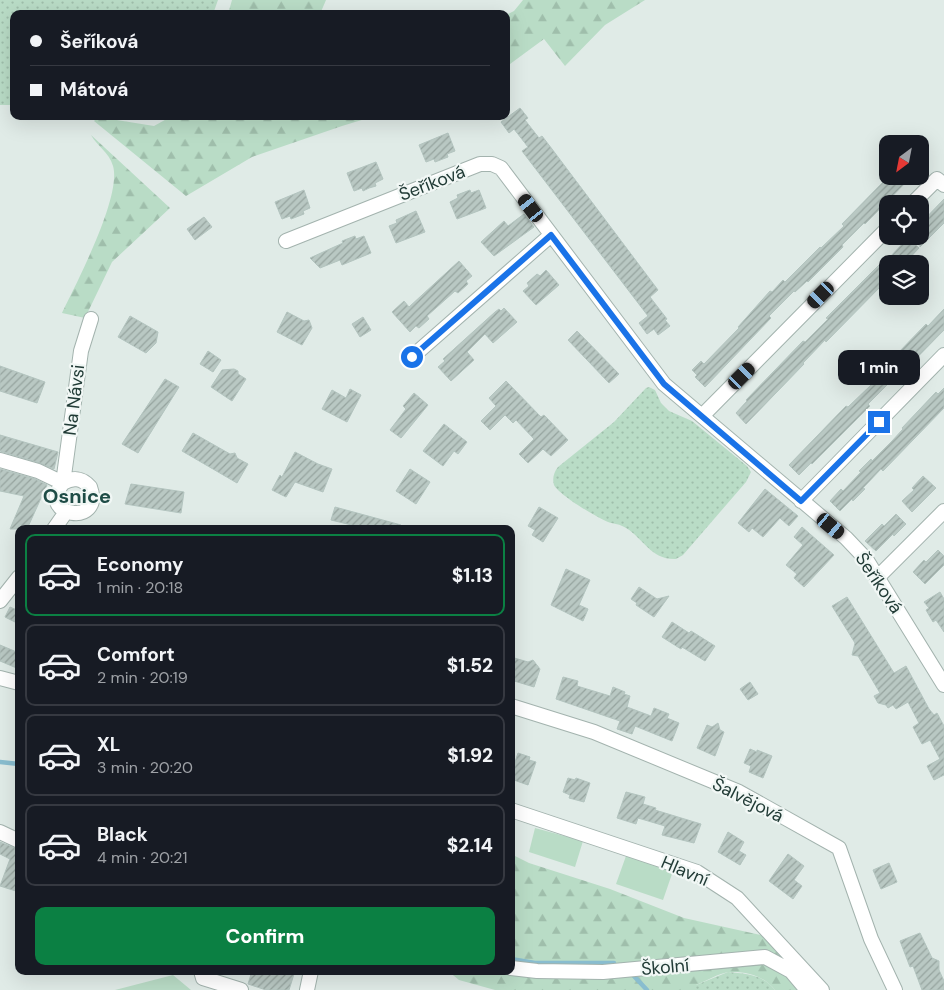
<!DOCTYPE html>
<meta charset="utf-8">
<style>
body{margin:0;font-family:"DM Sans",sans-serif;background:#242831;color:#f1f3f6;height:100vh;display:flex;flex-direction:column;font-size:19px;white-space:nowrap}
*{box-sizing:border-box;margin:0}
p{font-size:16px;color:#9ea1a6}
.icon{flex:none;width:28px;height:28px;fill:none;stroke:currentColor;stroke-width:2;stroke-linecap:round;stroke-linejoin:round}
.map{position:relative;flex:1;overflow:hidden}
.panel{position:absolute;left:15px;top:525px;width:500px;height:450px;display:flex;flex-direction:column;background:#171b24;border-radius:10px;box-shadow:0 5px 20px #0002}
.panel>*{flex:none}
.hud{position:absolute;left:10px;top:10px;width:500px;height:110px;border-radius:10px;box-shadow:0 5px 20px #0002;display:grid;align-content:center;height:110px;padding:0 20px;background:#171b24}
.needle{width:32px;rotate:212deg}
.fabs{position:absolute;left:879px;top:135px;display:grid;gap:10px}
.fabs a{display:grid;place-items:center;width:50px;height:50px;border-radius:10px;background:#171b24;box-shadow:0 5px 20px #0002;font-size:25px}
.end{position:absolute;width:22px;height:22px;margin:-11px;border:6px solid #1a73e8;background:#fff;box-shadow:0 0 0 2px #fff}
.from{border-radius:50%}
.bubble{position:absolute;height:35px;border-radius:10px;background:#171b24;box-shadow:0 5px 20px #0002;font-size:16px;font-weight:800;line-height:35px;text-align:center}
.car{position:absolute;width:15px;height:30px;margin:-15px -8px;border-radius:6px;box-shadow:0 0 4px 1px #0007;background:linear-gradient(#222 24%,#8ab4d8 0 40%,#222 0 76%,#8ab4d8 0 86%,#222 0)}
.hud b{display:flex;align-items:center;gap:18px;height:48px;font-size:19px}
.hud b+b{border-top:1px solid #363941}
.hud i{width:12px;height:12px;background:#f1f3f6}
ul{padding:9px 0 0;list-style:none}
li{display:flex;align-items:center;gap:15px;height:82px;margin:0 10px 8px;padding:0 10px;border:2px solid #363941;border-radius:10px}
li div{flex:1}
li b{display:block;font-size:19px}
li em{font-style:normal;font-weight:800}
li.selected{border-color:#0b8043}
li>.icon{width:45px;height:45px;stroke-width:1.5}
.cta{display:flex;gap:10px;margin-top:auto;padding:10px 20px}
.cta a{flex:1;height:58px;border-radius:10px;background:#0b8043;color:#fff;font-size:20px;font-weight:800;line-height:58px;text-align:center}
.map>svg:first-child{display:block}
.grass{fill:url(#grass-dots)}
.forest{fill:url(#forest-firs)}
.garden{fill:#b9dcc6}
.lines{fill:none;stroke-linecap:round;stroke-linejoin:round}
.stream{stroke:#89bdcf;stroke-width:4.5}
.building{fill:url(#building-hatch);stroke:#b3c4bf}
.minor-casing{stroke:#a3b3ae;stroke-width:16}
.minor{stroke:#fff;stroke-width:14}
.route{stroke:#1a73e8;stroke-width:6}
.labels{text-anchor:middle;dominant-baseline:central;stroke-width:4.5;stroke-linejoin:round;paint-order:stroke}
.street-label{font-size:18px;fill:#213b36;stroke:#f1f7f5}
.quarter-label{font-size:20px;font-weight:bold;fill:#1e4c46;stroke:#f1f7f5}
</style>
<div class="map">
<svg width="944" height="990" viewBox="0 0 944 990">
<defs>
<pattern id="grass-dots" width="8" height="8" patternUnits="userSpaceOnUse" patternTransform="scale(1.25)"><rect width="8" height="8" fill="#b9dcc6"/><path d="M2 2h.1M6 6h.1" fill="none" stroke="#9fbeab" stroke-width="1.8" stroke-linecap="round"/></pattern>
<pattern id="forest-firs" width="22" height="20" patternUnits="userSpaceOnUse" patternTransform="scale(1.25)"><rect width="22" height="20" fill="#b9dcc6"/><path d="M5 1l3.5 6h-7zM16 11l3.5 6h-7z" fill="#9fbeab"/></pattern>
<pattern id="building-hatch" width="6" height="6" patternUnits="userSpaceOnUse" patternTransform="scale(1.25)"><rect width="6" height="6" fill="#b9c8c3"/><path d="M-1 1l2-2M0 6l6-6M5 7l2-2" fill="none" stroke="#96a49f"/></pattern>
</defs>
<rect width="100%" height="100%" fill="#e0ebe7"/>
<!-- grass -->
<path class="grass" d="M 0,0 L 218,0 L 213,14 L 14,14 L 14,105 L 0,105 Z
M 649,387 L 655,390 L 661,403 L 669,411 L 692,421 L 747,466 L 751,472 L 746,482 L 683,555 L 676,559 C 651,560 644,539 626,528 C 620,524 614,524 608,522 C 596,517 559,495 554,485 C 552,478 554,472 558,467 L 614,422 L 646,388 Z
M 728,972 C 747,974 762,974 775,990 L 696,990 L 696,985 Z"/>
<!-- forest -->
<path class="forest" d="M 232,0 L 326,0 L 320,14 L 228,14 Z
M 523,0 L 645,0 L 605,25 L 565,66 L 544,39 L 506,67 L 506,15 L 514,11 Z
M 172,116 L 375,116 L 342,126 L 252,157 L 186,196 L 94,121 L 98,117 L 154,126 Z
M 91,135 L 170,208 L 112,262 L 85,318 L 62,313 C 76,284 122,196 113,166 C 109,152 97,146 91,135 Z
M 511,854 L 529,863 L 610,889 L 684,918 L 765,936 L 778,952 L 802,990 L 775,990 C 764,976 747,971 729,972 C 719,973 706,981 696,985 L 696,990 L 495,990 L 459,980 L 448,971 L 511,971 Z"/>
<!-- garden -->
<path class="garden" d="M 535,828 L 583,841 L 575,867 L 529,852 Z
M 626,856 L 673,871 L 663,900 L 616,884 Z
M 173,975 L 191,990 L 115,990 Z"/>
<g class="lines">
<!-- stream -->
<path class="stream" d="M 0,762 L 19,764
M 511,959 L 535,963 L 614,963
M 632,974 L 647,990"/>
</g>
<!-- building -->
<path class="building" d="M 520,108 L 528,118 L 525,120 L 539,138 L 542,136 L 552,149 L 658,290 L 650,297 L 667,319 L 665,320 L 670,326 L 658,335 L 654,329 L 647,334 L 639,323 L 648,316 L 522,151 L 528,147 L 514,129 L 509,133 L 501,122 Z
M 448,133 L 455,151 L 447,154 L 448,157 L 435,162 L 434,159 L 426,162 L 419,145 Z
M 376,162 L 383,179 L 375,183 L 376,186 L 369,188 L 363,191 L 362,188 L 354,191 L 347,173 Z
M 889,176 L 912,176 L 865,224 L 864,223 L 842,245 L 843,247 L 808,282 L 807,281 L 795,292 L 794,291 L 769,316 L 771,318 L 705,387 L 695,377 L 697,375 L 692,370 L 701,361 L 704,364 L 739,328 L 738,327 L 770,291 L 772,292 L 783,280 L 785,282 L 820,247 L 821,248 L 844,226 L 842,224 Z
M 304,190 L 310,208 L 303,211 L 304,214 L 291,219 L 290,216 L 282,219 L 275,202 Z
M 470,190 L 471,193 L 479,190 L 486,208 L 457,219 L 450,202 L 458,198 L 457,195 Z
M 944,199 L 944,223 L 920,247 L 920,224 Z
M 416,211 L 425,232 L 396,243 L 389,226 L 397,223 L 396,220 Z
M 524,214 L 534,227 L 494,256 L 481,242 L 504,221 L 508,226 Z
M 204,217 L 212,227 L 195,240 L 187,229 Z
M 355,236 L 356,239 L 364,236 L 371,253 L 342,265 L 340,260 L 320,268 L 310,258 L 343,243 L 342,241 Z
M 908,238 L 919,248 L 904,264 L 888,264 L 888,277 L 883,281 L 884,283 L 826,342 L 825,340 L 803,363 L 804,364 L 746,424 L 736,413 L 747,401 L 746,400 L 803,341 L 805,342 L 828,319 L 826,318 L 888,256 L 888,259 Z
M 459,261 L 472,276 L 466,281 L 468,284 L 458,293 L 455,291 L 427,316 L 429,319 L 419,328 L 416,326 L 410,332 L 392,312 L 404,301 L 409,307 Z
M 546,270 L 559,285 L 536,305 L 523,291 L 529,286 L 527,283 L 537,274 L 540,276 Z
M 504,308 L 517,322 L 493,343 L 485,334 L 467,352 L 474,360 L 451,381 L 438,367 L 445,361 L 443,359 L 495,312 L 499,309 L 501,311 Z
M 944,309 L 944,330 L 892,383 L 891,381 L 868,404 L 870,406 L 812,464 L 811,463 L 799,475 L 789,465 L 846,406 L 848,407 L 871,385 L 869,383 L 926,324 L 928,326 Z
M 287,312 L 304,321 L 309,320 L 312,328 L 302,345 L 277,332 Z
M 130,316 L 158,332 L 156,343 L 146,353 L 118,337 Z
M 363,317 L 371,330 L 360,337 L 352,324 Z
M 577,331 L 619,374 L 609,383 L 568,340 Z
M 208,351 L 221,360 L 213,372 L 200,364 Z
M 0,366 L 45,382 L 37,403 L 0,391 Z
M 234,369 L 238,371 L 238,374 L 246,379 L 232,401 L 211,387 L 222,370 Z
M 165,379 L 179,387 L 138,453 L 122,444 Z
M 506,381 L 541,417 L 544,415 L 568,440 L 551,456 L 543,449 L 528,463 L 519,454 L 534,439 L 516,420 L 513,423 L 505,415 L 490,430 L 481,421 L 496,406 L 489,398 Z
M 944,388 L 944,408 L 883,471 L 881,469 L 863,488 L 865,489 L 853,501 L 852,499 L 840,511 L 830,501 L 841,489 L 843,491 L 861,472 L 859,471 L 871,459 L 872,461 L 892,441 L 903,429 L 902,428 L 936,392 L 938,394 Z
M 350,389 L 361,395 L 347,422 L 322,409 L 332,390 L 346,398 Z
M 414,393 L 428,405 L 401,438 L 390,430 L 406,409 L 403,406 Z
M 444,424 L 467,442 L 458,454 L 454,451 L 443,466 L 423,451 Z
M 193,433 L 230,454 L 235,453 L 237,458 L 248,464 L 237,483 L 182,451 Z
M 0,435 L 58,452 L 54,469 L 40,463 L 0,451 Z
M 295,452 L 318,464 L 332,469 L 323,492 L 295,482 L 286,497 L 272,490 L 280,475 L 282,477 Z
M 0,469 L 35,479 L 47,485 L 27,529 L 10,529 L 24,496 L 0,491 Z
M 410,469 L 430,482 L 416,504 L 396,491 Z
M 923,476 L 936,488 L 912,512 L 902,501 L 914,490 L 912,488 Z
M 131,484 L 184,492 L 181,513 L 125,504 Z
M 765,489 L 798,516 L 789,526 L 780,518 L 763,537 L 752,528 L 749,532 L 738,523 Z
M 335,507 L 401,525 L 400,529 L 368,529 L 331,520 Z
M 539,507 L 558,518 L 543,542 L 532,535 L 535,530 L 528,526 Z
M 896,514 L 906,524 L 894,536 L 893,534 L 876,551 L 865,541 L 882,524 L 884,526 Z
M 802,527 L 834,555 L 804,587 L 794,578 L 797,574 L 786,565 L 803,545 L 794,537 Z
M 938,550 L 944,556 L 944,565 L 925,584 L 913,572 L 924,560 L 926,562 Z
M 566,569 L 590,580 L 579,605 L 588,609 L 583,621 L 551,605 Z
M 639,587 L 657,599 L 669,596 L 654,617 L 636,605 L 637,603 L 631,599 Z
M 940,592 L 944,599 L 944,632 L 936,620 L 933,622 L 926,610 L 929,608 L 924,602 Z
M 847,597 L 894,673 L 906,666 L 929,709 L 934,715 L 937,713 L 944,726 L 944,775 L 934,780 L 927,766 L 940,759 L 930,740 L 922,744 L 913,727 L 919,723 L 908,702 L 896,709 L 893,705 L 888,708 L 886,705 L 878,703 L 874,696 L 880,693 L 858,656 L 852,655 L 855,643 L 832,606 Z
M 10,607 L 19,611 L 19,624 L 5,617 Z
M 672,622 L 689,633 L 691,631 L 715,646 L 705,661 L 682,647 L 681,649 L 662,637 Z
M 0,645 L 19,653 L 19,669 L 0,661 Z
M 511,657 L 528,662 L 533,660 L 540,669 L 534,687 L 511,680 Z
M 563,677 L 578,681 L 577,686 L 610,696 L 613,687 L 625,692 L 624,694 L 630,696 L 627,707 L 651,716 L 654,708 L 669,714 L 667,718 L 679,723 L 672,741 L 635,726 L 632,734 L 617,729 L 620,721 L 556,699 Z
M 750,682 L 758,694 L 748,700 L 740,689 Z
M 718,723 L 720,730 L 724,732 L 715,756 L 697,748 L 707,725 L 712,727 Z
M 750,749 L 757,752 L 757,750 L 772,756 L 763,778 L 749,772 L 751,766 L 744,763 Z
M 518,753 L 530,757 L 529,760 L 536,762 L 528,785 L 511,779 L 511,774 Z
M 568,778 L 575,780 L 576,778 L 590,783 L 584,802 L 569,798 L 570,795 L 563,792 Z
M 626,792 L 645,797 L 643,804 L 656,808 L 655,810 L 701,824 L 694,843 L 662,835 L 665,826 L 638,818 L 636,824 L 617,818 Z
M 728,832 L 744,842 L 739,851 L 746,855 L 740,865 L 718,852 Z
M 0,842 L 19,850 L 19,892 L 0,886 L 10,859 L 0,854 Z
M 788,854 L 804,866 L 794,880 L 802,886 L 793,899 L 769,881 Z
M 889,863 L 897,882 L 881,889 L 873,870 Z
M 920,933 L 932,958 L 939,961 L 939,970 L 944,981 L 944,990 L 922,990 L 913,966 L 910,967 L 900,941 Z
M 252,971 L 286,971 L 294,974 L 289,990 L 266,990 L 248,984 Z"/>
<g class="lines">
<!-- minor casing -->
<g class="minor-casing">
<path id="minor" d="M 912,204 L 937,179 L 944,185
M 286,241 L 480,164 L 492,164 L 501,168 L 664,384 L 846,538 L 866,559 L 944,685
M 412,357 L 551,235
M 702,416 L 888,228
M 0,460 L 38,471 L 63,483
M 63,483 C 73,477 82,478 90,487 C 105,528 35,516 63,483 L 81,351 L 91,319
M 801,501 L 944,355
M 54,529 L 66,512
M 877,578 L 944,511
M 0,601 L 19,577
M 0,678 L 19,683
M 511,706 L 594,732 L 739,792 L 839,848 L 871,939 L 895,990
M 511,810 L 697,872 L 737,898 L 822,990
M 0,832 L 19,841
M 511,968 L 537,971 L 603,972 L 765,957 L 791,971 L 807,990
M 201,971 L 203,978 L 241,990
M 307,990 L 311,971"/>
</g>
<!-- minor -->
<use href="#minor" class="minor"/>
</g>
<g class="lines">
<!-- route -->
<path class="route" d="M 412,357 L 551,235 L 664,384 L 801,501 L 879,422"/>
</g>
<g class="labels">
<!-- street labels -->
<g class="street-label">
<text transform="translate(432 183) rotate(-21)">Šeříková</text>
<text transform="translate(74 400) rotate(-83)">Na Návsi</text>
<text transform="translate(879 583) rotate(56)">Šeříková</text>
<text transform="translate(748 800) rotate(27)">Šalvějová</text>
<text transform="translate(685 871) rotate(23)">Hlavní</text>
<text transform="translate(665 967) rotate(-5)">Školní</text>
</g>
<!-- quarter labels -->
<g class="quarter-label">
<text x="77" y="496">Osnice</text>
</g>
</g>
</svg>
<div class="fabs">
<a><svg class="needle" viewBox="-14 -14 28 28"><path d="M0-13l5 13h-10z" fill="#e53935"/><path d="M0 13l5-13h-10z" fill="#9ea1a6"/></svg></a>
<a><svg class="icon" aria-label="locate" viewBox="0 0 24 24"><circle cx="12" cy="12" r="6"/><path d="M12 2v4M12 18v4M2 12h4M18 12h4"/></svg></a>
<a><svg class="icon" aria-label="layers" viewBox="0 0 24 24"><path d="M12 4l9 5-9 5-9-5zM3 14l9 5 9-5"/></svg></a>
</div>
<i class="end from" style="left:412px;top:357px"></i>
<i class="end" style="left:879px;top:422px"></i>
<div class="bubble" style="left:838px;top:350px;width:82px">1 min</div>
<i class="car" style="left:531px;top:208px;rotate:323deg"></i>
<i class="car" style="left:821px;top:295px;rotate:225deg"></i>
<i class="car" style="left:742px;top:376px;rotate:45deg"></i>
<i class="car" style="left:831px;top:526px;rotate:130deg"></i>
<div class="hud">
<b><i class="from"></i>Šeříková</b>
<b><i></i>Mátová</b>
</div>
<section class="panel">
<ul>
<li class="selected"><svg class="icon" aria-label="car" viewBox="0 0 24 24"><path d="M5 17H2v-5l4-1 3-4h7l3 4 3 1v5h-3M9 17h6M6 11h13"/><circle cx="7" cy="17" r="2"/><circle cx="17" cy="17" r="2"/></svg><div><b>Economy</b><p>1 min · 20:18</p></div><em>$1.13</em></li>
<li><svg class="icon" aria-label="car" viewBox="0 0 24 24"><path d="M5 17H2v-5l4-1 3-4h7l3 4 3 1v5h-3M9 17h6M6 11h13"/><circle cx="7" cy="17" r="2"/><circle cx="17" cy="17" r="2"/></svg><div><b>Comfort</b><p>2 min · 20:19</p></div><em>$1.52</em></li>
<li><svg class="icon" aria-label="car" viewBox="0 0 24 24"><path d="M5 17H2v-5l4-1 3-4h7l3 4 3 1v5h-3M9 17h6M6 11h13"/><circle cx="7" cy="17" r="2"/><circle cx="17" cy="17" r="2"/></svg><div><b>XL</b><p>3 min · 20:20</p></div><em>$1.92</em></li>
<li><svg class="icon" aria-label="car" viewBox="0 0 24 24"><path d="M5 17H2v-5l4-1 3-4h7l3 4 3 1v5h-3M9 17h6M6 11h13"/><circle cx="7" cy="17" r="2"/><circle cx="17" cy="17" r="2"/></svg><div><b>Black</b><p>4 min · 20:21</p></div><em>$2.14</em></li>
</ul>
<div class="cta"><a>Confirm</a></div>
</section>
</div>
